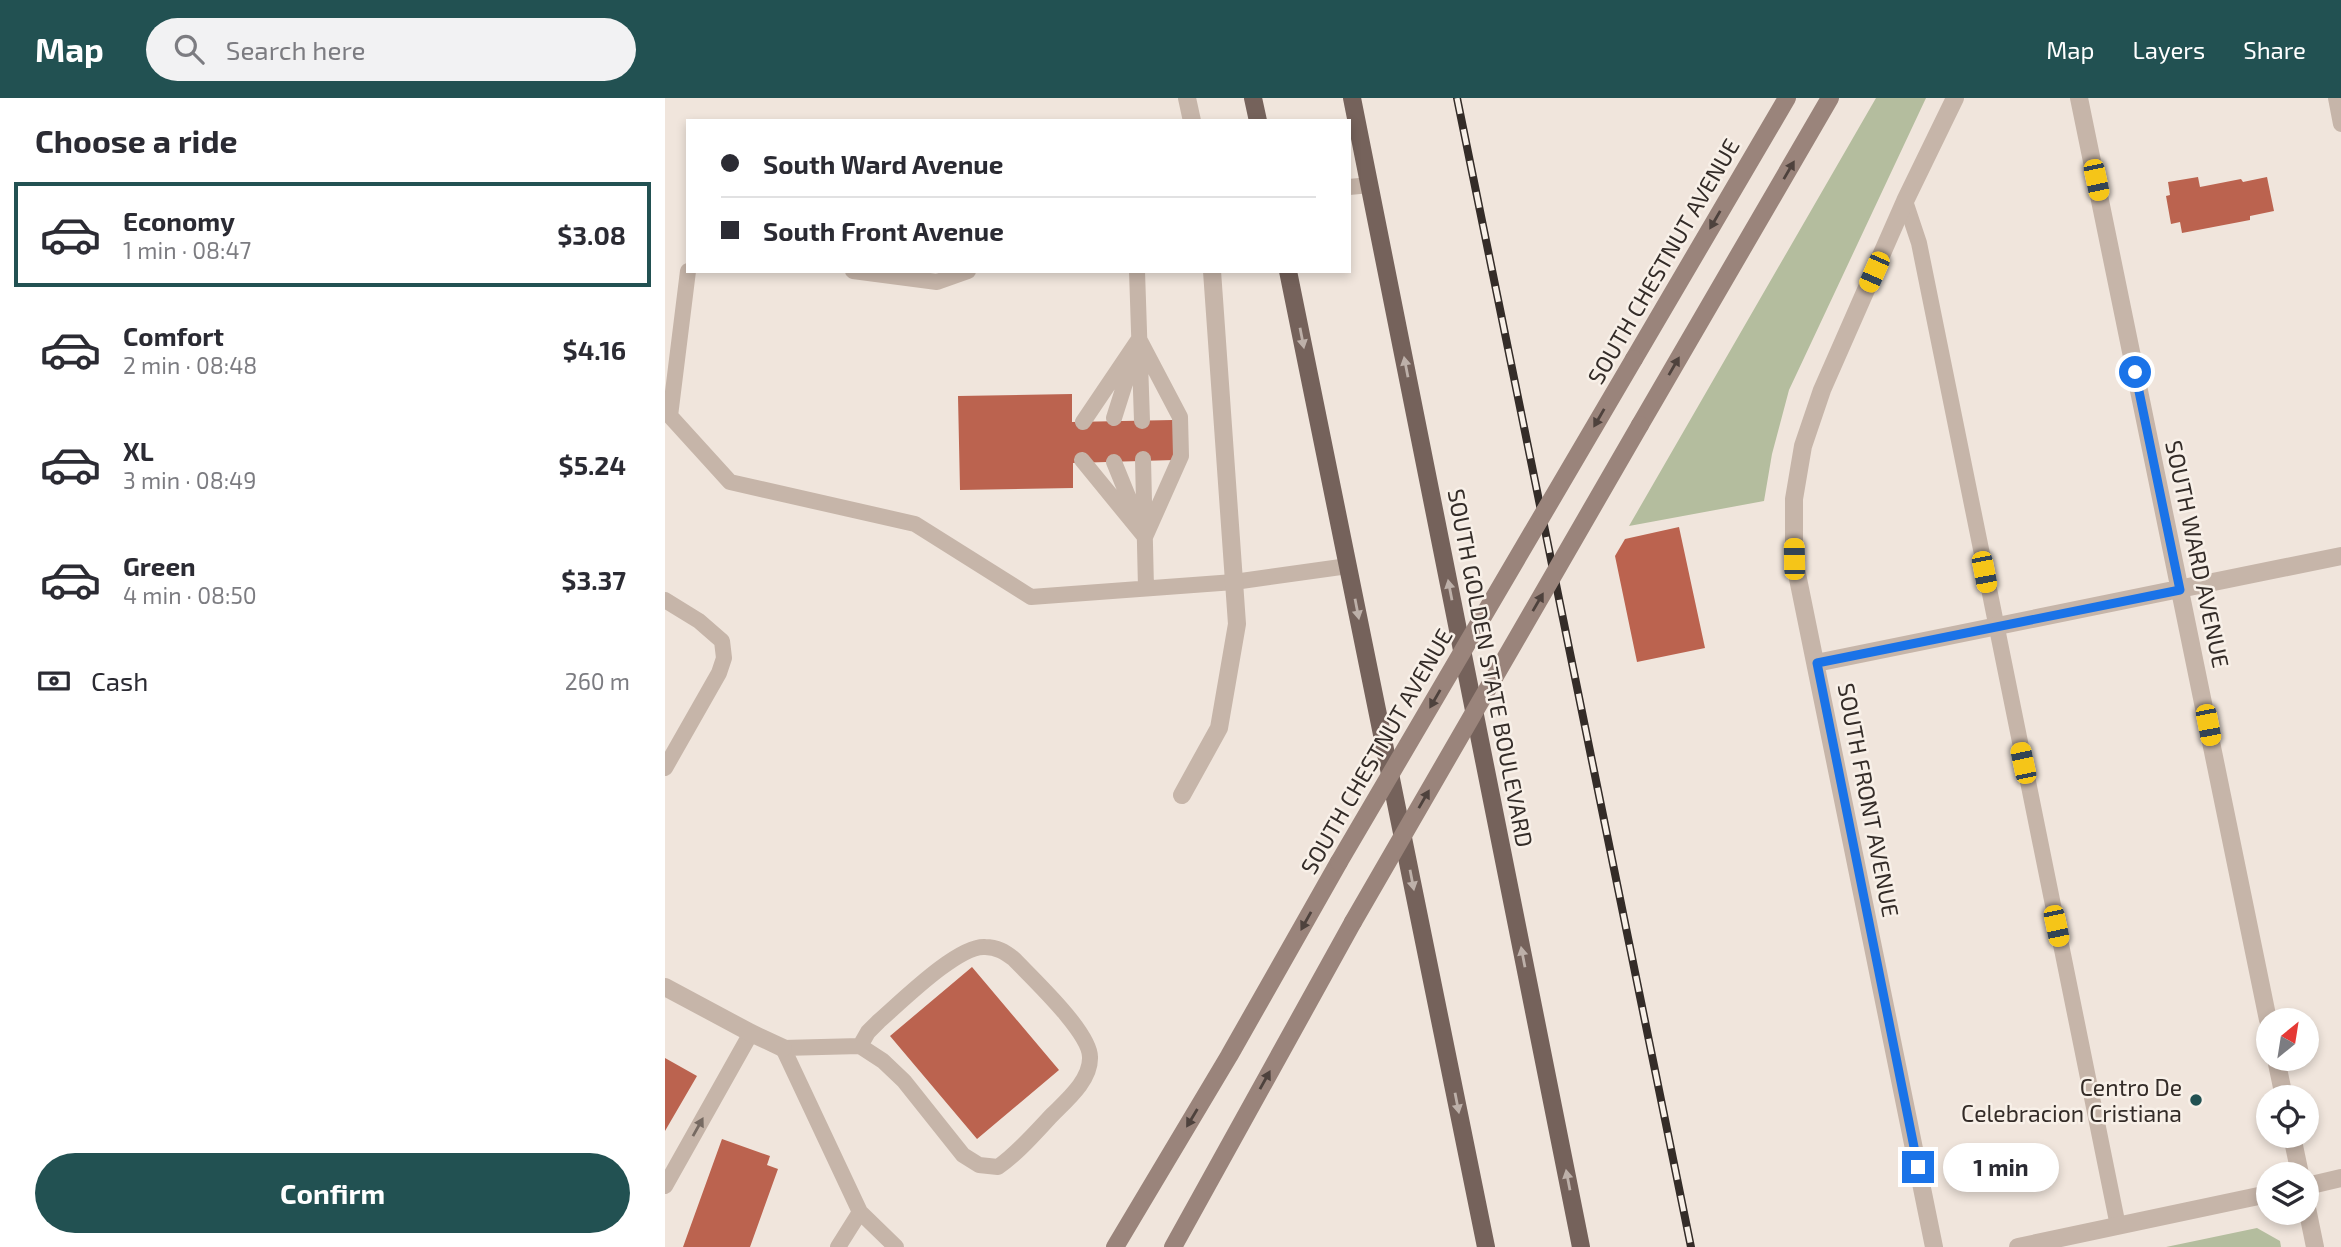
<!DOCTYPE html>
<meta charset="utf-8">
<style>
body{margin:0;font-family:"Exo 2",sans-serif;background:#f2f2f3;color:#2b2b33;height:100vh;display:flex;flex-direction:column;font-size:26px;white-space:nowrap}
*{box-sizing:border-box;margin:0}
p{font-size:23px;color:#7c7c81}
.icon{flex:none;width:38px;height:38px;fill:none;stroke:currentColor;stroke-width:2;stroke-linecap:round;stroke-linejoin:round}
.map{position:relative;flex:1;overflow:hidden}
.drawer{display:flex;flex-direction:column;background:#fff;width:665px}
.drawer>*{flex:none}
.guide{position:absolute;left:21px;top:21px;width:665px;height:154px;border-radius:0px;box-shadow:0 4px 10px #0003;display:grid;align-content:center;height:154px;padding:0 35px;background:#fff}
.needle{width:46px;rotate:30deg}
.fabs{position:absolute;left:1591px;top:910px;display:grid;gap:14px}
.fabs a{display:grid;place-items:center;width:63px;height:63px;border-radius:50%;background:#fff;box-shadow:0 4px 10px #0003;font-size:35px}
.end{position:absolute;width:32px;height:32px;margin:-16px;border:9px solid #1a73e8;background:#fff;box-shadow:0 0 0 4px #fff}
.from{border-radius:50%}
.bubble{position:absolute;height:49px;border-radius:24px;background:#fff;box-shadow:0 4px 10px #0003;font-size:23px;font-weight:700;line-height:49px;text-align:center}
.car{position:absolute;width:21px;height:42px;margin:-21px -10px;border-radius:9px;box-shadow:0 0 5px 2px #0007;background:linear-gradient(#f5c518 24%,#345 0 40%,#f5c518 0 76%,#345 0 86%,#f5c518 0)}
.guide b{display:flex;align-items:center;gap:24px;height:66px;font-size:26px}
.guide b+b{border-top:2px solid #e1e1e2}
.guide i{width:18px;height:18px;background:#2b2b33}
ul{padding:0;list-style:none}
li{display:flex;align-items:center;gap:21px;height:105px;margin:0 14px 10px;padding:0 21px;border:4px solid transparent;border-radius:0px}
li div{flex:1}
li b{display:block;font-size:26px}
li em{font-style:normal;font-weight:700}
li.on{border-color:#225152}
li>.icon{width:63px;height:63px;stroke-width:1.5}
h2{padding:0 35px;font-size:32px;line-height:84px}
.pay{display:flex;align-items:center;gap:18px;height:77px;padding:0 35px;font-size:26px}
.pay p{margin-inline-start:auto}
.action{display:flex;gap:14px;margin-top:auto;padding:14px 35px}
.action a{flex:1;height:80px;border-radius:42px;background:#225152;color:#fff;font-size:28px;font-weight:700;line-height:80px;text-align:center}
header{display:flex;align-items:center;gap:42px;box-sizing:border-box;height:98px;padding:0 35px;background:#225152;color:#fff}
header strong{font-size:33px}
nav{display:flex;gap:38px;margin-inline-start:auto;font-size:24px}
.search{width:490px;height:63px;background:#f2f2f3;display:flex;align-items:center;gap:18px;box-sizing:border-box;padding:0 24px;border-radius:38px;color:#7c7c81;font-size:26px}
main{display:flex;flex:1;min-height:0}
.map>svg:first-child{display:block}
.green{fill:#b4bd9e}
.building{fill:#bb634f}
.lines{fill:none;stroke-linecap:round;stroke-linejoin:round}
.lane{stroke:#c6b5a9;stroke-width:16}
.street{stroke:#c6b5a9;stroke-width:18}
.secondary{stroke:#9a847b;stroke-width:18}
.primary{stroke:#75625b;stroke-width:18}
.rail-casing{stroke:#342c28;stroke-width:8}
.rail{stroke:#f8f0e8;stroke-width:5;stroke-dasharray:16;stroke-linecap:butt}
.secondary-bridge{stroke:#9a847b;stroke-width:18}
.oneway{fill:#4e423d}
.oneway2{fill:#bdb0a9}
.oneway3{fill:#766a62}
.route{stroke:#1a73e8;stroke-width:9}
.poi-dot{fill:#225152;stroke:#f8f0e8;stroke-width:2.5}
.labels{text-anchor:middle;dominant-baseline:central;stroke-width:5;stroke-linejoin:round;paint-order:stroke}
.street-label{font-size:23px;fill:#342c28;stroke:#f8f0e8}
.poi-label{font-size:23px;fill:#342c28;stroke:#f8f0e8;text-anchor:end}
</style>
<header>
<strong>Map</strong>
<div class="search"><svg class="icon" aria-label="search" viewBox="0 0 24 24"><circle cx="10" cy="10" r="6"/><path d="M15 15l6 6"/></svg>Search here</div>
<nav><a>Map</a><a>Layers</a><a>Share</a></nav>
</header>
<main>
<section class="drawer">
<h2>Choose a ride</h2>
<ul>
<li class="on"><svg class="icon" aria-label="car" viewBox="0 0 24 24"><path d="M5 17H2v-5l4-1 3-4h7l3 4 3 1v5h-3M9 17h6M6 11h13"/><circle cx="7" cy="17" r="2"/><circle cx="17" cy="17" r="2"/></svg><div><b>Economy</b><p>1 min · 08:47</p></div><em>$3.08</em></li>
<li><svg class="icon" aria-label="car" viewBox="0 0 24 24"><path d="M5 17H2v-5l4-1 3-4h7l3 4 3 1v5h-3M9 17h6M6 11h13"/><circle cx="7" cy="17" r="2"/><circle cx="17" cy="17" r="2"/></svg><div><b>Comfort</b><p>2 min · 08:48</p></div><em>$4.16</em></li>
<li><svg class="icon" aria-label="car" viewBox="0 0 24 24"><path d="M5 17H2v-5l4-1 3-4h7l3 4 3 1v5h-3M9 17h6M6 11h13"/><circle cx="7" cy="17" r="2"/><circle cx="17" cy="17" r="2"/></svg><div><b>XL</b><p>3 min · 08:49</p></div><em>$5.24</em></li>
<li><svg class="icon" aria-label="car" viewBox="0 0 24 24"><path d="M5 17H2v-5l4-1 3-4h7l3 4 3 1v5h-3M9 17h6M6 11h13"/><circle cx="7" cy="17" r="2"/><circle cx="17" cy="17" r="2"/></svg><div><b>Green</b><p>4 min · 08:50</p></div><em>$3.37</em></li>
</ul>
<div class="pay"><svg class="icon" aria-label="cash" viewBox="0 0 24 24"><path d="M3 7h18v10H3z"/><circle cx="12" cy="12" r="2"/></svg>Cash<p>260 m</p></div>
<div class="action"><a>Confirm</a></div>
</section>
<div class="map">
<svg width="1676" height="1149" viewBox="0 0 1676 1149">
<rect width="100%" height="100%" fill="#f0e5dc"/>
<!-- green -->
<path class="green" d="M 1211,0 L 1261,0 L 1124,292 L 1107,356 L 1099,403 L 964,428 Z
M 1592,1130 L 1615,1143 L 1616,1149 L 1501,1149 Z"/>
<!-- building -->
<path class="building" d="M 1533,79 L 1535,89 L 1576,81 L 1578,84 L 1602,79 L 1609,113 L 1585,118 L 1585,122 L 1517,135 L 1515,124 L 1506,126 L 1501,98 L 1505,97 L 1503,84 Z
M 407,296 L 407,324 L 508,322 L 509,362 L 408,365 L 408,390 L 295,392 L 293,298 Z
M 1014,429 L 1040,550 L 972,564 L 950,458 L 960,441 Z
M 307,869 L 394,972 L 312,1041 L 225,938 Z
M 0,960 L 32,978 L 0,1033 Z
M 57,1041 L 105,1058 L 102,1067 L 113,1071 L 85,1149 L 18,1149 Z"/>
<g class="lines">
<!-- lane -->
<path class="lane" d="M 1671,0 L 1676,26
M 684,89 L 705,87
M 1240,103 L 1254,145 L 1453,1128
M 23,173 L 5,318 L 65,384 L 250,426 L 366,499 L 569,484 L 683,468
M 188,173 L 272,184 L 303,173
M 472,173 L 477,323
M 474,241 L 515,319 L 516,358 L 480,439
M 449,320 L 468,260
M 418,324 L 474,241
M 478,361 L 481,490
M 417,362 L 480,439
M 449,364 L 473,423
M 0,502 L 34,523 L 57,543 L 59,560 L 54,575 L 0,670
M 195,948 L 203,934 L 214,923 C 236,904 293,847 320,849 C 332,849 340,854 349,861 C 367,880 425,934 425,959 C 426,982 402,1002 387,1017 C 370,1035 353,1055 333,1069 L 314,1067 L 298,1057 L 239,983 L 218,963 L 195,948 L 118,950 L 195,1114 L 231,1149
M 0,1088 L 86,935
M 173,1149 L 195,1114"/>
<!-- street -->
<path class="street" d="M 522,0 L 527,23
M 1414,0 L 1603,922
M 1151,565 L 1676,458
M 517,697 L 554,630 L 572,526 L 547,173
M 0,889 L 86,935 L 118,950
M 1611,961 L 1619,999
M 1627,1038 L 1635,1076
M 1642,1088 L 1676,1080
M 1642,1110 L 1650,1149
M 1269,1149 L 1129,461 L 1129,401 L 1138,348 L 1157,292 L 1240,103 L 1290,0
M 1353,1149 L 1603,1096"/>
<!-- secondary -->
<path class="secondary" d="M 969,261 L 1122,0
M 975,327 L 1165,0
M 450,1149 L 564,958 L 674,764
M 508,1149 L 688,824"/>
<!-- primary -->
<path class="primary" d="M 588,0 L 593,23
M 687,0 L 916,1149
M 623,173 L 821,1149"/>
<!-- rail casing -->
<g class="rail-casing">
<path id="rail" d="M 792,0 L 1026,1149"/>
</g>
<!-- rail -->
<use href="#rail" class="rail"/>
<!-- secondary-bridge -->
<path class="secondary-bridge" d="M 674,764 L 969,261
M 688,824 L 975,327"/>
</g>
<!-- one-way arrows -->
<defs><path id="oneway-solid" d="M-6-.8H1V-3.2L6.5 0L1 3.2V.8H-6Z" transform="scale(1.75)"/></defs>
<g class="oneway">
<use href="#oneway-solid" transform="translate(1124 72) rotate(-60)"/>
<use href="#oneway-solid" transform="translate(1050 122) rotate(120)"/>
<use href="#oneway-solid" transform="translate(1009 268) rotate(-60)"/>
<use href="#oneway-solid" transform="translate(934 320) rotate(120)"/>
<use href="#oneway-solid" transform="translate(873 504) rotate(-60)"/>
<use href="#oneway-solid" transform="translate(770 601) rotate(120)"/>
<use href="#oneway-solid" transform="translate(759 701) rotate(-60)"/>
<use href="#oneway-solid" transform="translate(641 823) rotate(119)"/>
<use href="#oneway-solid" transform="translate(600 982) rotate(-61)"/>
<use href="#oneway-solid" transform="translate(527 1020) rotate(121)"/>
</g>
<g class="oneway2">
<use href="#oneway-solid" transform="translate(637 240) rotate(79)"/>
<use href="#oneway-solid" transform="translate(741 269) rotate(-101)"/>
<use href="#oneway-solid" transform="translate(785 492) rotate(-101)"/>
<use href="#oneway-solid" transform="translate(692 511) rotate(79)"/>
<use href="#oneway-solid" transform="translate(747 782) rotate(79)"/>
<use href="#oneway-solid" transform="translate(858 859) rotate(-101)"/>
<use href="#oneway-solid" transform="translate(792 1005) rotate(79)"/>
<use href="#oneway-solid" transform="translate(903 1082) rotate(-101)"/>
</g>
<use class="oneway3" href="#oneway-solid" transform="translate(33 1029) rotate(-61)"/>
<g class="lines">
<!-- route -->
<path class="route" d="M 1253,1069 L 1152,565 L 1515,492 L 1470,274"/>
</g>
<!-- markers -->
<circle class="poi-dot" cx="1531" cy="1002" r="7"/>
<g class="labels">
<!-- street labels -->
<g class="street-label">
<text transform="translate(998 163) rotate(-60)">SOUTH CHESTNUT AVENUE</text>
<text transform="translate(1533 456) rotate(78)">SOUTH WARD AVENUE</text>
<text transform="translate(826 570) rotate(79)">SOUTH GOLDEN STATE BOULEVARD</text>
<text transform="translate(711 653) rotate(-60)">SOUTH CHESTNUT AVENUE</text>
<text transform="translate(1204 702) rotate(79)">SOUTH FRONT AVENUE</text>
</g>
<!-- poi labels -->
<g class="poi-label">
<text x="1517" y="989">Centro De<tspan x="1517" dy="26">Celebracion Cristiana</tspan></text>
</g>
</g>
</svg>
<div class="fabs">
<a><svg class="needle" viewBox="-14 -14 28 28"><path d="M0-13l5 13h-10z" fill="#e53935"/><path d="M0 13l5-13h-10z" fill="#7c7c81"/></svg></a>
<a><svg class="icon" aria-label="locate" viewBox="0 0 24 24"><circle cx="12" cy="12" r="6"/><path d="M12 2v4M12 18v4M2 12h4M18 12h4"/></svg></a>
<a><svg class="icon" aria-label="layers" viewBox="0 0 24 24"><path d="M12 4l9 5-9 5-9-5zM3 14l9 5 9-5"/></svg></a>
</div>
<i class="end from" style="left:1470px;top:274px"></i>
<i class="end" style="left:1253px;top:1069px"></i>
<div class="bubble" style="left:1278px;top:1045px;width:116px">1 min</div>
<i class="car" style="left:1431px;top:82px;rotate:168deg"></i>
<i class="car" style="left:1209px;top:174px;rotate:204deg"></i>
<i class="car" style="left:1129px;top:461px;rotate:359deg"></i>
<i class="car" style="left:1319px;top:474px;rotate:169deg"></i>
<i class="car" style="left:1543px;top:627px;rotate:169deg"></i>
<i class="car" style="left:1358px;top:665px;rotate:348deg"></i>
<i class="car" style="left:1391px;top:828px;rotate:168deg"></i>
<div class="guide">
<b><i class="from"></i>South Ward Avenue</b>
<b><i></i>South Front Avenue</b>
</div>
</div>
</main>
